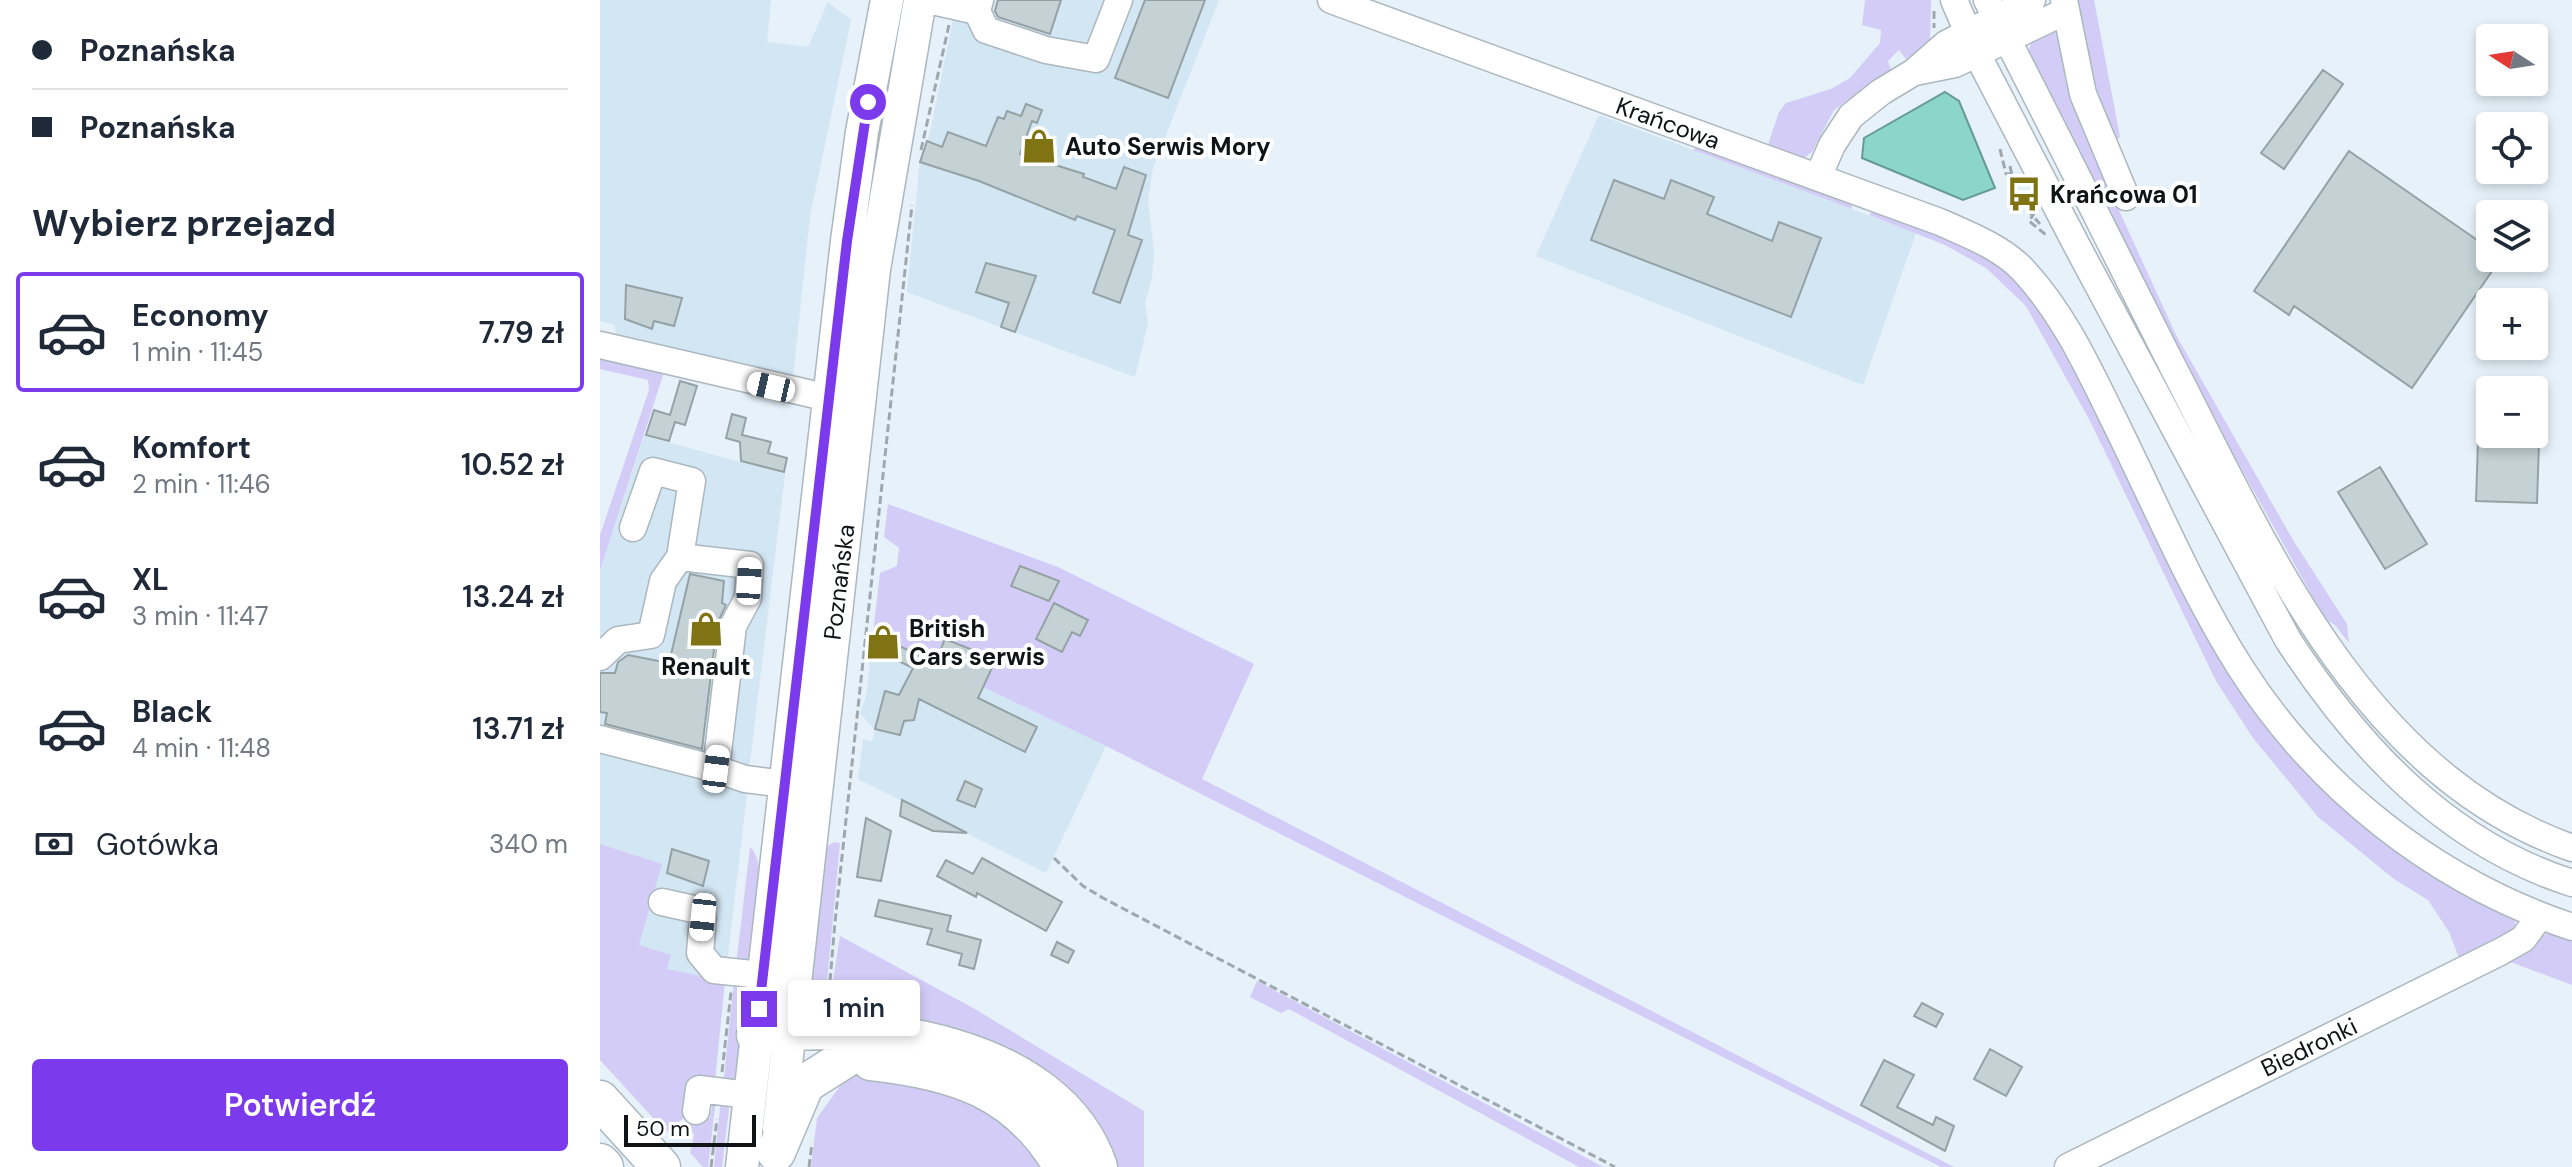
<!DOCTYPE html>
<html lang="pl">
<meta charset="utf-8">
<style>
body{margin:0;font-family:"DM Sans",sans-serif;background:#f6f6f7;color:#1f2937;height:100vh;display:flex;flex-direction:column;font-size:30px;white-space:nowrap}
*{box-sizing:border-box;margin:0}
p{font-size:26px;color:#747a83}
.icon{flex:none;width:44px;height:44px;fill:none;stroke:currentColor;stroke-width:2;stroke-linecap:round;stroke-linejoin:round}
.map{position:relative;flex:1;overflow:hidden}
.details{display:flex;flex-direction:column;background:#fff;width:600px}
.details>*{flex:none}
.top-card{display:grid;align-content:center;height:176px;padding:0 32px;background:#fff}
.needle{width:52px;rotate:282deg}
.tools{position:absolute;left:1876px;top:24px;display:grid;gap:16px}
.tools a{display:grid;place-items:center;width:72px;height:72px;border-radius:8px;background:#fff;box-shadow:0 4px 12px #0003;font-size:40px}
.scale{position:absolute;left:24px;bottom:20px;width:132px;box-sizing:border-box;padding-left:8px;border:4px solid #101417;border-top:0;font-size:22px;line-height:28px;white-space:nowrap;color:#101417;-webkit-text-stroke:6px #fff;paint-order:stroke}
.end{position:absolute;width:36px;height:36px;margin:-18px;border:10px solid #7c3aed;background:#fff;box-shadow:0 0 0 4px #fff}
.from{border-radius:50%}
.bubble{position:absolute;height:56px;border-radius:8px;background:#fff;box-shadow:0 4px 12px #0003;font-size:26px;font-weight:600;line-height:56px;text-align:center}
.car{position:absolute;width:24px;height:48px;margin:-24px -12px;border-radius:10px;box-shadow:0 0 6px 2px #0007;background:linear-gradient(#fff 24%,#345 0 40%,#fff 0 76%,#345 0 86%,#fff 0)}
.top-card b{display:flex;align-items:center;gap:28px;height:76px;font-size:30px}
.top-card b+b{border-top:2px solid #e0e1e3}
.top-card i{width:20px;height:20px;background:#1f2937}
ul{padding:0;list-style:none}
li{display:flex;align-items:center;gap:24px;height:120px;margin:0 16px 12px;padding:0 16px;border:4px solid transparent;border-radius:8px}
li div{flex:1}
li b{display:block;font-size:30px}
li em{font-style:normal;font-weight:600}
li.selected{border-color:#7c3aed}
li>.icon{width:72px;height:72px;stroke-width:1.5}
h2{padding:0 32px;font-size:36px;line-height:96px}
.pay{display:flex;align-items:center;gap:20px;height:88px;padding:0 32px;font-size:30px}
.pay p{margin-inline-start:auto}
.button{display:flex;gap:16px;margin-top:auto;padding:16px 32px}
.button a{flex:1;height:92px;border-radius:8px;background:#7c3aed;color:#fff;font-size:32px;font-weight:600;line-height:92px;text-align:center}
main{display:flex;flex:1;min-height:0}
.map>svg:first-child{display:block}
.built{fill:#d3e6f3}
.green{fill:#d3ccf7}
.water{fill:#8bd5c9;stroke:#669b94;stroke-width:2}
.building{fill:#c4d2d5;stroke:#94a2a5;stroke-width:2}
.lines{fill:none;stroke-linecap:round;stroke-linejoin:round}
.minor-casing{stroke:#acb7be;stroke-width:29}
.major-casing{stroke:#acb7be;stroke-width:35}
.highway-casing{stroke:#acb7be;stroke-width:41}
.path{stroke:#9fa7ae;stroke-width:3;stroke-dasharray:8 4;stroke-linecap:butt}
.minor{stroke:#fff;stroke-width:26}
.major{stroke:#fff;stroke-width:32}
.highway{stroke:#fff;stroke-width:38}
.route{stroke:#7c3aed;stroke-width:10}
.labels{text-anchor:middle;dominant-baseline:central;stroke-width:8;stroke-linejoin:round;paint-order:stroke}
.street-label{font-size:24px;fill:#101417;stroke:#fff}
.poi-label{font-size:24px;font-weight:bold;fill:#101417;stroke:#fff;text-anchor:start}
</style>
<main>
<section class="details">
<div class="top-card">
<b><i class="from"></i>Poznańska</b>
<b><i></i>Poznańska</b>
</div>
<h2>Wybierz przejazd</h2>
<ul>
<li class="selected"><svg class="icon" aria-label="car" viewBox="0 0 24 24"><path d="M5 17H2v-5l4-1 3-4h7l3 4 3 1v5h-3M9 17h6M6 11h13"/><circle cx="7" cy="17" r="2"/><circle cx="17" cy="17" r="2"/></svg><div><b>Economy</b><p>1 min · 11:45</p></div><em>7.79 zł</em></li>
<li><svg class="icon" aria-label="car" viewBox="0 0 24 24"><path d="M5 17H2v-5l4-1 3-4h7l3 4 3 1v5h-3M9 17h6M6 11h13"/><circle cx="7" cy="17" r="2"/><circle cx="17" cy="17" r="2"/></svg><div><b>Komfort</b><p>2 min · 11:46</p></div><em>10.52 zł</em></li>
<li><svg class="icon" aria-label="car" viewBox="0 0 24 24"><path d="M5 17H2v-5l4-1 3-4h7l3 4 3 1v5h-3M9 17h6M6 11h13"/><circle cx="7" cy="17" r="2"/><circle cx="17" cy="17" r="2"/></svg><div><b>XL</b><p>3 min · 11:47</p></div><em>13.24 zł</em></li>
<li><svg class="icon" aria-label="car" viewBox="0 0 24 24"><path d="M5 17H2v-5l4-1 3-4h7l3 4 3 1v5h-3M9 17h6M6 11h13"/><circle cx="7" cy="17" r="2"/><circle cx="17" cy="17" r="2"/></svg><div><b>Black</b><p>4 min · 11:48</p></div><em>13.71 zł</em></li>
</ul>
<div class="pay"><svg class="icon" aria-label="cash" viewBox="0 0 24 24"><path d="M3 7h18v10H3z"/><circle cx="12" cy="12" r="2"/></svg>Gotówka<p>340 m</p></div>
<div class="button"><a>Potwierdź</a></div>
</section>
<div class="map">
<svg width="1972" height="1167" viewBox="0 0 1972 1167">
<rect width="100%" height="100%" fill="#e6f1f9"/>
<!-- built -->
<path class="built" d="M 0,0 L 171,0 L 167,42 L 208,47 L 228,2 L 251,20 L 210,216 L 193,378 L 16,334 L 15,325 L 0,321 Z
M 357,0 L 619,0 L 553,168 L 548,200 L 554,251 L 552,278 L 545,303 L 548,323 L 535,377 L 307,292 L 320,159 L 329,137 Z
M 999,115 L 1316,233 L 1263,385 L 936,256 Z
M 44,436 L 185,474 L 150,762 L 143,791 L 147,793 L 125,981 L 66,969 L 38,945 L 61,864 L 0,844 L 0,571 Z
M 273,634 L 506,746 L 446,873 L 258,779 L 263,739 L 272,742 L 275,730 L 260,713 L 266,697 Z"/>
<!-- green -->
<path class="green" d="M 1265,0 L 1331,0 L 1330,43 L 1306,59 L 1299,50 L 1288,61 L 1291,70 L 1234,110 L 1212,152 L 1203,159 L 1166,151 L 1179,112 L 1186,103 L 1231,89 L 1250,78 L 1280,43 L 1281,30 L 1262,25 Z
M 1474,0 L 1494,0 L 1520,137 L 1511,143 L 1490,92 Z
M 1443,29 L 1456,31 L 1464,39 L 1465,80 L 1491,149 L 1576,335 L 1693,540 L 1747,624 L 1749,643 L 1735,625 L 1725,619 L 1608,409 L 1426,59 L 1433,37 Z
M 1101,144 L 1251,202 L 1252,209 L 1093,150 Z
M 1274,210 C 1333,229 1386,251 1432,293 L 1720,783 L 1916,918 L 1914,934 L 1861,963 L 1849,932 L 1828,900 L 1794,879 L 1718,817 L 1653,738 L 1616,681 L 1490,421 L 1426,306 L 1386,268 L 1345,245 L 1269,215 Z
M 0,353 L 64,372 L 0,571 L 0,535 L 49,390 L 48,380 L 0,369 Z
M 288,504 L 458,567 L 654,664 L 602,779 L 1354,1167 L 1341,1167 L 506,746 L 273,634 L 280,573 L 297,566 L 299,548 L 284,537 Z
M 234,842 L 240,843 L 227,982 L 242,1006 L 241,1019 L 227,1012 L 210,985 L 226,847 Z
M 0,844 L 62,864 L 39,945 L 71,955 L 67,969 L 125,981 L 115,1081 L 92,1077 L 86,1089 L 95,1117 L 110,1118 L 113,1100 L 116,1099 L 108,1167 L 103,1167 L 90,1153 L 94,1135 L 85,1117 L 66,1132 L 0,1060 Z
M 150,847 C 170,865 154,927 151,954 L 149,963 L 136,966 Z
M 1954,929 L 1972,934 L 1972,985 L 1905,960 Z
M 240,936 L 373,1008 L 544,1111 L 544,1167 L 515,1167 L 253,1012 L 233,980 Z
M 134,981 L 148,986 L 135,1077 L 128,1086 L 123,1087 Z
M 657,981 L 994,1162 L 1003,1167 L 979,1167 L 689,1009 L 681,1013 L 650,997 Z
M 253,1068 L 396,1104 L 449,1167 L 211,1167 L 217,1118 Z
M 121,1098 L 129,1109 L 122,1167 L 114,1167 Z"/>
<!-- water -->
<path class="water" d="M 1345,92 L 1359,101 L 1395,188 L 1363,200 L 1262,158 L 1264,138 Z"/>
<!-- building -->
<path class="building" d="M 398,0 L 461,0 L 450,34 L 398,17 L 395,11 Z
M 545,0 L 605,0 L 568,98 L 515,78 Z
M 1723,70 L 1743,84 L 1684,169 L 1661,153 Z
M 426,104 L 442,110 L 437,123 L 432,121 L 420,154 L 484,174 L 483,177 L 516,189 L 524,167 L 546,175 L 528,235 L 542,240 L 520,303 L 493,293 L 515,230 L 477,216 L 475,220 L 379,181 L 320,162 L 327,141 L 342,147 L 348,132 L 386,146 L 398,117 L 404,119 L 407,111 L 421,116 Z
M 1749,151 L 1890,249 L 1890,258 L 1901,258 L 1812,388 L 1694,306 L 1689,315 L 1654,291 Z
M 1014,180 L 1064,199 L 1071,180 L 1114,197 L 1107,214 L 1172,241 L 1179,222 L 1221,238 L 1191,317 L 991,240 Z
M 386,263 L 436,276 L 415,332 L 401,327 L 409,303 L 376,292 Z
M 26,285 L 82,298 L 74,326 L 54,321 L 52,329 L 25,319 Z
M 80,381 L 97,386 L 85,425 L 75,422 L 69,441 L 46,435 L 54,410 L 70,415 Z
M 132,414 L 146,418 L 142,435 L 171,442 L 168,453 L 187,458 L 184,472 L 141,461 L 140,442 L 126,438 Z
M 1878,441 L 1939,443 L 1937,503 L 1876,501 Z
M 1780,467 L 1827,544 L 1785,569 L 1738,492 Z
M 420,566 L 459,581 L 449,601 L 411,586 Z
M 90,574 L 124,581 L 122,603 L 126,605 L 117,624 L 102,749 L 5,724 L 7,713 L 0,712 L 0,673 L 15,673 L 18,662 L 28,655 L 69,663 Z
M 454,603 L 488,620 L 480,636 L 472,632 L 462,652 L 436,639 Z
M 276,635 L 335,663 L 345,639 L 396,659 L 378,698 L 437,727 L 425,752 L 319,699 L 314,720 L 304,721 L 300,735 L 275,729 L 285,691 L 299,695 L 313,668 L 274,649 Z
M 365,781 L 382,789 L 375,807 L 357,800 Z
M 302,800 L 322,810 L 367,833 L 333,831 L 300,816 Z
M 266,818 L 291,831 L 281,881 L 257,877 Z
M 72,849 L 109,861 L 103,886 L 67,873 Z
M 382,858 L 462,902 L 446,931 L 377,893 L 376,897 L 337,876 L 346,860 L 373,874 Z
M 279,900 L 351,916 L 347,931 L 381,940 L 374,969 L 359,965 L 362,954 L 327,944 L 332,929 L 275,916 Z
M 457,942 L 474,951 L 468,963 L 451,955 Z
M 1322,1003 L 1343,1014 L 1336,1027 L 1314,1016 Z
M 1390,1049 L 1422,1067 L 1406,1096 L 1374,1079 Z
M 1284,1060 L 1314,1075 L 1297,1107 L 1333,1125 L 1336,1117 L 1354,1126 L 1345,1151 L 1261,1105 Z"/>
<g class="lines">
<!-- minor casing -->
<g class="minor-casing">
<path id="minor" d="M 328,0 L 377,11 L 380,0
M 731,0 L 1340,222 C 1369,235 1401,247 1423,270 C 1462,312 1486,363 1511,414 C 1553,498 1590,588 1640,667 C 1717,788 1836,882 1972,927
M 1354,0 L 1377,54 L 1477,246 L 1688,640 C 1758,747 1846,843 1972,883
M 1387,0 C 1450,121 1511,245 1573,367 C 1667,549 1762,774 1972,848
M 1464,0 L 1483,94 L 1526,197
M 377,11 L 386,30 L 446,50 L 496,59 L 519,0
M 1315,72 L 1355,64 L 1466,11
M 1218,177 L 1232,145 L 1251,116 L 1281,92 L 1314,72 L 1346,44 L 1432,0
M 0,345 L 229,398
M 33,528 L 53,471 L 92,481 L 80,557
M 0,657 L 18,640 L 51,635 L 63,581 L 80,557 L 150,565 L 148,598 L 133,626 L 116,769 L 145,779 L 184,784
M 0,739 L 116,769
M 62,902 L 98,910 L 103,917 L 100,953 L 114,970 L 162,975
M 96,1111 L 99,1089 L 149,1095
M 1468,1167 L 1900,952 L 1923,939 L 1940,916"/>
</g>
<!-- major casing -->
<g class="major-casing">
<path id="major" d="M 179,1128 L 274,269 L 320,0
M 142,1167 L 247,241 L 262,132 L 287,0"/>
</g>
<!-- highway casing -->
<g class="highway-casing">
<path id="highway" d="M 156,1035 C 267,1018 456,1043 498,1167
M 271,1061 C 355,1070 419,1090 463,1167
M 0,1100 L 61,1167
M 176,1152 L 205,1084 L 246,1058
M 0,1163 L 4,1167"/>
</g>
<!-- path -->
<path class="path" d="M 1334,11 L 1334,28
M 1400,149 L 1406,174 L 1412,174
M 321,150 L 349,25
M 1410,166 L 1417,198 L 1440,224
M 1435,212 L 1429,221 L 1446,235
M 454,858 L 483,886 L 503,898 L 1015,1167
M 242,1002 L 230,981 L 235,922 L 312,205
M 122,1072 L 131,992
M 111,1167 L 117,1119
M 209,1167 L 212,1143"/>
<!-- minor -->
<use href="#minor" class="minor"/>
<!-- major -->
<use href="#major" class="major"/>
<!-- highway -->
<use href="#highway" class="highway"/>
</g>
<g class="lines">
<!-- route -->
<path class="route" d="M 159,1009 L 247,241 L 268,102"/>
</g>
<!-- icons -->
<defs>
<g id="shop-bare" transform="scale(2.76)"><path d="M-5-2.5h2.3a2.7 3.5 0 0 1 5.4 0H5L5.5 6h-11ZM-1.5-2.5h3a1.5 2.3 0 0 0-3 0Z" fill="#807314" stroke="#fff" stroke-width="2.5" paint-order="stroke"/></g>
<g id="bus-bare" transform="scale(2.76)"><path d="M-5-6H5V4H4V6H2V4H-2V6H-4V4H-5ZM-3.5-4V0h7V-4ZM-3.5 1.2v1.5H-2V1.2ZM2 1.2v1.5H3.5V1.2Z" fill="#807314" stroke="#fff" stroke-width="2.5" paint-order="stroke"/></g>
</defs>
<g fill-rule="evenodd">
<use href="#shop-bare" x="439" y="146"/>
<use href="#bus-bare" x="1424" y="194"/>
<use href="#shop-bare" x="106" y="629"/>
<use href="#shop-bare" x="283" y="642"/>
</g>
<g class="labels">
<!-- street labels -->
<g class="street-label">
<text transform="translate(1068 123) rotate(20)">Krańcowa</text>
<text transform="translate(239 582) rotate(-83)">Poznańska</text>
<text transform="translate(1709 1047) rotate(-26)">Biedronki</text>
</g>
<!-- poi labels -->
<g class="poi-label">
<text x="465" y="146">Auto Serwis Mory</text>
<text x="1450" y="194">Krańcowa 01</text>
<text x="309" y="628">British<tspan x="309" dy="28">Cars serwis</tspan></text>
<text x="106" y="666" text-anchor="middle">Renault</text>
</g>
</g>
</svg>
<div class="tools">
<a><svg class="needle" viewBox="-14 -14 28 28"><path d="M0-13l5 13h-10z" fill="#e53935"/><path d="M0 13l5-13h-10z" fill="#747a83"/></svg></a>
<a><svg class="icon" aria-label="locate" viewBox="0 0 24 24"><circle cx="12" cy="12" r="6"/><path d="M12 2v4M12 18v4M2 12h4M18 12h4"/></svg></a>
<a><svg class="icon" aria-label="layers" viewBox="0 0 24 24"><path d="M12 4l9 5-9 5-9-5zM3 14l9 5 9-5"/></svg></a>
<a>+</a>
<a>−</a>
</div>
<div class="scale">50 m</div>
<i class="end from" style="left:268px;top:102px"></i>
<i class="end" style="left:159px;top:1009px"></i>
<div class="bubble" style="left:188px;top:980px;width:132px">1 min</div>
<i class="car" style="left:171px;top:387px;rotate:283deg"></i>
<i class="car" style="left:149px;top:581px;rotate:3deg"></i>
<i class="car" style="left:116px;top:769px;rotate:7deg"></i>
<i class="car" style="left:103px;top:917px;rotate:186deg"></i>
</div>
</main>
